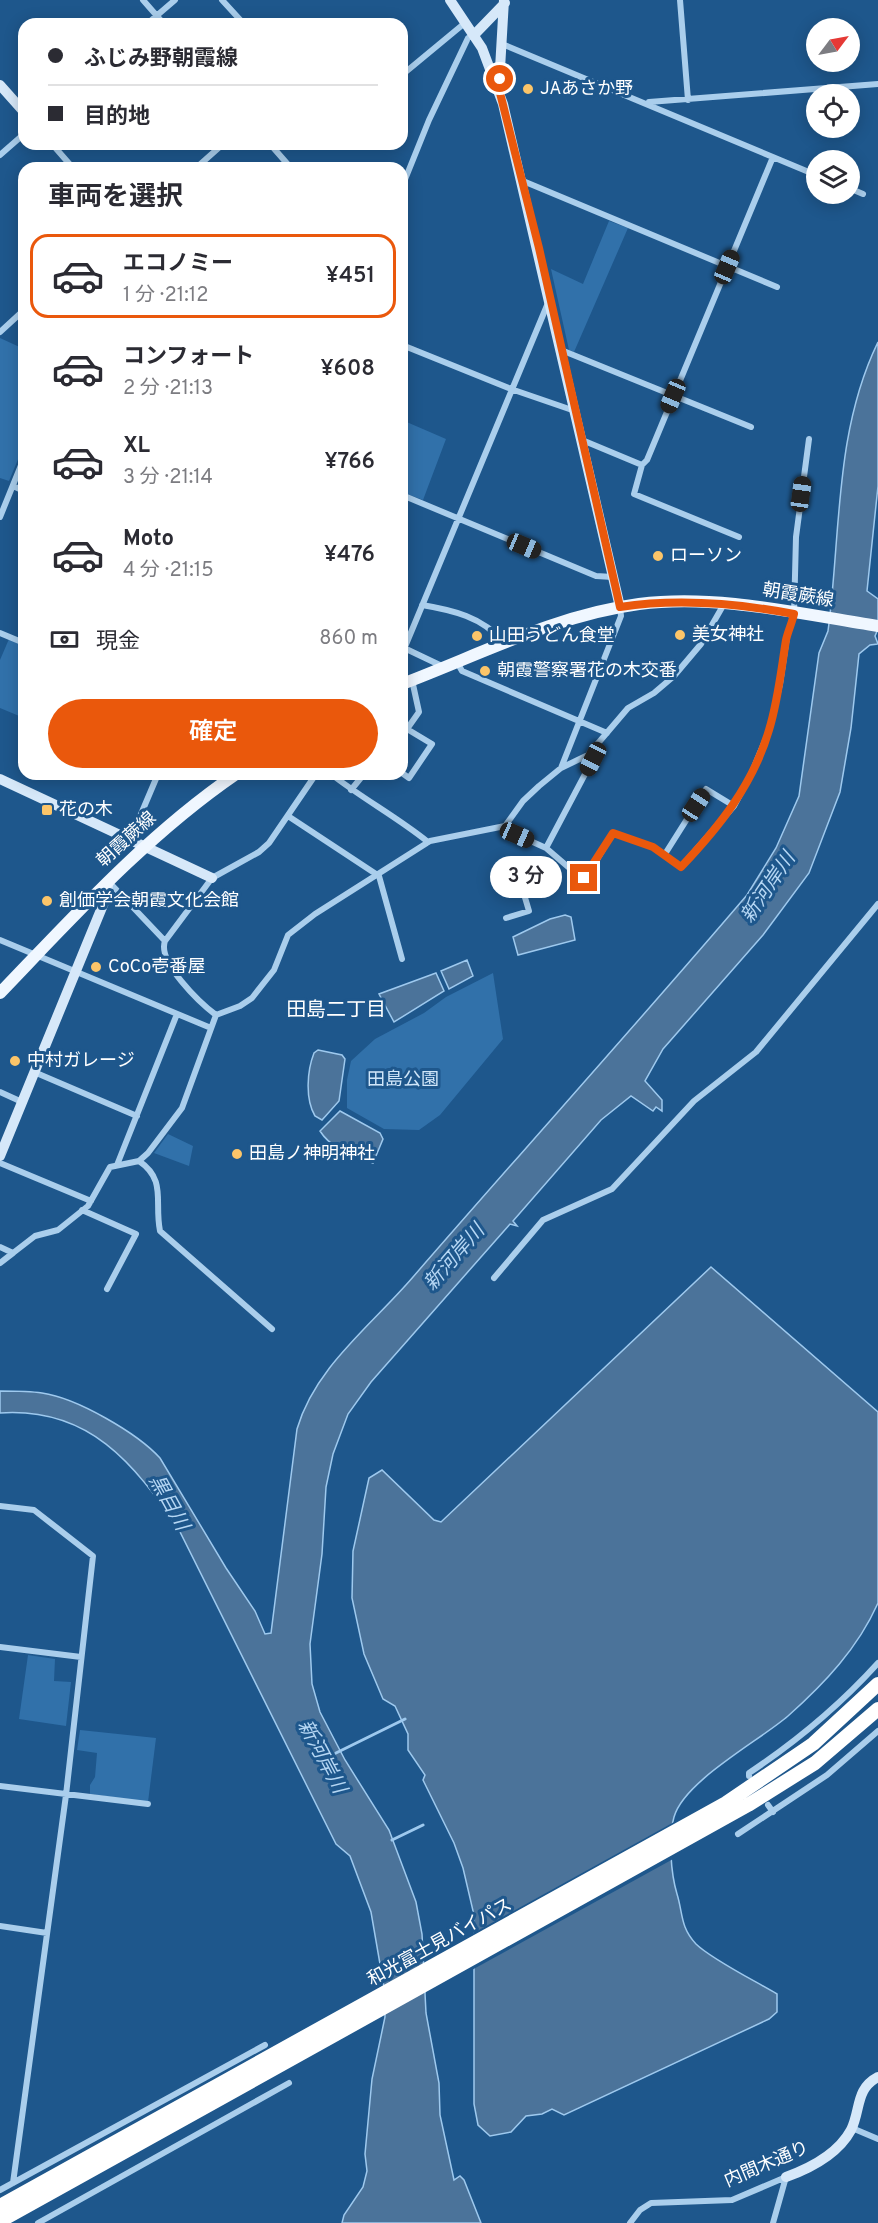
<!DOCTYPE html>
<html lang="ja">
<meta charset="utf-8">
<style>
body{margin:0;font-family:Overpass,"Noto Sans JP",sans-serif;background:#f2f2f3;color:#2b2b33;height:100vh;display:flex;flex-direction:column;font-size:22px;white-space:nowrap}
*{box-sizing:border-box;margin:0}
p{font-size:20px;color:#7c7c81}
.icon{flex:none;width:33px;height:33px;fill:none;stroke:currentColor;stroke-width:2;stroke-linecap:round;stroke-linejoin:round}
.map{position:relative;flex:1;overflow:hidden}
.sheet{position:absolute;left:18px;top:162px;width:390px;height:618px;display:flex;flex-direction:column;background:#fff;border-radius:18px;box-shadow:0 3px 15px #0003}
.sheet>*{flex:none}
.banner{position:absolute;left:18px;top:18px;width:390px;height:132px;border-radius:18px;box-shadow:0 3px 15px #0003;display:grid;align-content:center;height:132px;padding:0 30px;background:#fff}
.needle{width:39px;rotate:58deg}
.tools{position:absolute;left:806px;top:18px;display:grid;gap:12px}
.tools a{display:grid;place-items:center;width:54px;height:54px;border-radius:50%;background:#fff;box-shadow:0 3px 15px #0003;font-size:30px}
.end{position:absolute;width:27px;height:27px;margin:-14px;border:8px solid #ea580c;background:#fff;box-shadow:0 0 0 3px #fff}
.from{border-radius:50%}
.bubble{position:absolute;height:42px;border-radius:21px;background:#fff;box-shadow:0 3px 15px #0003;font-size:20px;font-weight:600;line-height:42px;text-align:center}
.car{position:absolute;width:18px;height:36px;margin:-18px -9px;border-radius:8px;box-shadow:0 0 4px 2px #0007;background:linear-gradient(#222 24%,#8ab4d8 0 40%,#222 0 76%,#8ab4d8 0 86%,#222 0)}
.banner b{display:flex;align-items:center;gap:21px;height:57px;font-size:22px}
.banner b+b{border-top:2px solid #e1e1e2}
.banner i{width:15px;height:15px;background:#2b2b33}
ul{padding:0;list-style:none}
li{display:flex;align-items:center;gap:18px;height:84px;margin:0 12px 9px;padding:0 18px;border:3px solid transparent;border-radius:18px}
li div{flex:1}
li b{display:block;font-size:22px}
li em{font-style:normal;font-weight:600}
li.active{border-color:#ea580c}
li>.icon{width:54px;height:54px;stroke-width:1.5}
h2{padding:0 30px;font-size:27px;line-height:72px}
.pay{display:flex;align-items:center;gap:15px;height:66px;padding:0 30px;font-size:22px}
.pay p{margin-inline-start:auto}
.primary-button{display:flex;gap:12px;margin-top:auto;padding:12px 30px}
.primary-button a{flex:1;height:69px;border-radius:36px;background:#ea580c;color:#fff;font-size:24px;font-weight:600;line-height:69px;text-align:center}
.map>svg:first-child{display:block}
.green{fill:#3171aa}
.water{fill:#4b739a;stroke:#9ec9ee;stroke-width:1.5}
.pier{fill:#1e578c}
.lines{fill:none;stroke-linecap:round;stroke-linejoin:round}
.stream{stroke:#9ec9ee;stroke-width:3}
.street{stroke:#aaceec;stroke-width:6}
.secondary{stroke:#d6e8f9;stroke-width:10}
.primary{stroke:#f0f7ff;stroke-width:12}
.highway{stroke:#fff;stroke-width:14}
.route{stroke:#ea580c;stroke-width:8}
.poi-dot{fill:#fcc569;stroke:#1e578c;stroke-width:2}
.labels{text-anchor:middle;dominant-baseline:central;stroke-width:6;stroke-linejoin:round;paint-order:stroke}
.poi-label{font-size:18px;fill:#fff;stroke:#1e578c;text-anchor:start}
.street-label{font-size:18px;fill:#fff;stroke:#1e578c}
.park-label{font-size:18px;fill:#d0e6f9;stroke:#1e578c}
.water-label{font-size:20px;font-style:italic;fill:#b6d7f4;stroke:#1e578c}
.neighbourhood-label{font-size:20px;fill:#fff;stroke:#1e578c}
</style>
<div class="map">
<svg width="878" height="2223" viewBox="0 0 878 2223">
<rect width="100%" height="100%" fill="#1e578c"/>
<!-- green -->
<path class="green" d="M 609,221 L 628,228 L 574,352 L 569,350 L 551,269 L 583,284 Z
M 0,338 L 24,349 L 24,445 L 9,481 L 0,478 Z
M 402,420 L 446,439 L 423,500 L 402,492 Z
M 9,639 L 24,646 L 24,718 L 0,708 L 0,660 Z
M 493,973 L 503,1039 L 440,1115 L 419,1130 L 384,1129 L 347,1108 L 347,1080 L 351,1061 L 375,1039 L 424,1013 L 446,997 Z
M 168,1134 L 193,1146 L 189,1166 L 154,1153 Z
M 28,1655 L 55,1659 L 54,1681 L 71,1682 L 66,1726 L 19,1719 Z
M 80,1730 L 156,1738 L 148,1802 L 90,1794 L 90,1785 L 95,1777 L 97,1753 L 77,1750 Z"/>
<!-- water -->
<path class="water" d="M 878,342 L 878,486 L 867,591 L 878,599 L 878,629 L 875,636 L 878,644 L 870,645 L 859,654 L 851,728 L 840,792 L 809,873 L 763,935 L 663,1049 L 645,1081 L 662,1100 L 662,1111 L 656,1107 L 653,1111 L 631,1096 L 601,1120 L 513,1221 L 517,1226 L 510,1224 L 371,1382 L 348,1414 L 333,1454 L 326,1487 L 322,1554 L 310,1644 L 312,1684 L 320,1712 L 345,1760 L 389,1830 L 416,1902 L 422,1934 L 426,2013 L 439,2083 L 440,2115 L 454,2180 L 460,2176 L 464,2180 L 481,2223 L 342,2223 L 344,2215 L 363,2187 L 367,2171 L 365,2154 L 372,2079 L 385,2017 L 384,1987 L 371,1912 L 350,1856 L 336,1844 L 179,1530 C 134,1463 89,1407 0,1413 L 0,1391 C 14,1391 29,1391 42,1393 C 77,1398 137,1433 160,1458 L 226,1568 L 255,1611 L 265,1634 L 271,1633 L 297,1429 C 315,1367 371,1326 413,1277 C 524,1149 637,1024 747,895 L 776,848 L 799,796 L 819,653 L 828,631 C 841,535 834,432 878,342 Z
M 565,915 L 571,917 L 575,940 L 518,955 L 513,937 L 550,919 Z
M 467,960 L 473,976 L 449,989 L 441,971 Z
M 436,973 L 444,991 L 394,1022 L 379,994 Z
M 318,1050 L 342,1055 L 345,1059 L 339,1101 L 322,1120 L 315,1116 C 305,1099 307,1071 314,1053 Z
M 340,1111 L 380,1133 L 383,1139 L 373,1163 C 354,1155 332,1150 320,1131 Z
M 711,1267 L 878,1412 L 878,1603 C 858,1648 825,1683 788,1716 C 759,1741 684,1781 674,1817 C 668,1838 671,1874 677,1894 C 683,1913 680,1927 696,1944 C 711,1959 757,1982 777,1994 L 777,2012 L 769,2019 L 564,2115 L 552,2109 L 542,2114 L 526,2116 L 511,2132 L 490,2136 L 478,2125 L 474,2104 L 474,1915 L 463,1868 L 454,1843 L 423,1780 L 425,1775 L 408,1750 L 408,1734 L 395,1706 L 383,1699 L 364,1654 L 352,1598 L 353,1551 L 369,1478 L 382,1470 L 434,1520 L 441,1522 Z"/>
<!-- pier -->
<path class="pier" d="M 676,1821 L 675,1858 L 470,1971 L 470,1935 Z"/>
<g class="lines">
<!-- stream -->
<path class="stream" d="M 336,1753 L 405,1719
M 392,1840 L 423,1825"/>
<!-- street -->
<path class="street" d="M 143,0 L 164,24
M 222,0 L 244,24
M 680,0 L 688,100
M 147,24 L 175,0
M 502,44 L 816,175
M 402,75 L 466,22
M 649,102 L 878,84
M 52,144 L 73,168
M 270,144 L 291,168
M 0,155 L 24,134
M 196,168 L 223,144
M 523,181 L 777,287
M 402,187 L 429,120 L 468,38 L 475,34
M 849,188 L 863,194
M 0,332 L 24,310
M 402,345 L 511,389 L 575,411
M 561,350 L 751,427
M 582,440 L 642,465 L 634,494 L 739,537
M 642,465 L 647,460 L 773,157
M 13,486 L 24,491
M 402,495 L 596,576 L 613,577
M 0,517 L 24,458
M 422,605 C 452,610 483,617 503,642
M 0,633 L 24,643
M 402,647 L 444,667
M 402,654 L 548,303
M 457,662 L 462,671 L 607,733
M 561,768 L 621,616 L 620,607
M 402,773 L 409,778 L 432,744 L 407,729 L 419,712 L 412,680
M 331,774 C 363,799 397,817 428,842
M 351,790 L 364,774
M 288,816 L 379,876 L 402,959
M 502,828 L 546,848 L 581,878 L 587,876 L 613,833 L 653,847 L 681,867 L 734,806 L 752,772 L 769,731 L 780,684 L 787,637 L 794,614 L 796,537 L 809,439
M 130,840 L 158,774
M 546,848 L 593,759 L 595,750
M 665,854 L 706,789 L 734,806
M 495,881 L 518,874 L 529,911 L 506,918
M 109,882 L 165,941
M 0,940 L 211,1028
M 216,1015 C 200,1003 157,962 165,941 L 212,878 L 259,852 L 269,843 L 316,774
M 34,1072 L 137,1116
M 0,1092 L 22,1102
M 139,1161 C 167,1180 154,1202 160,1231 L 272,1329
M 0,1163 L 91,1201
M 117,1165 L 177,1014
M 82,1210 L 136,1234 L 107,1289
M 0,1247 L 13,1253 L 35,1236 L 58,1230 L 88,1206 L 110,1167 L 139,1161 L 148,1153 L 182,1108 L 216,1015 L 240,1006 L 252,998 L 274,970 L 288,935 L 315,914 L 430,841 L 505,826 L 523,801 L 539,786 L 561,768 L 588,755 L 628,708 L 654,693 L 674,676 L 701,644 L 724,604
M 0,1263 L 13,1253
M 494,1278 L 543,1220 L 612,1189 L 694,1101 L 756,1052 L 878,904
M 0,1506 L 34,1510 L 93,1556 L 66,1795 L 13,2183
M 0,1647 L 81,1657
M 749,1776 L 749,1773 C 797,1741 840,1705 878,1663
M 0,1786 L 148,1804
M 768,1805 L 773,1812
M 738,1834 L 827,1775 L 878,1731
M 0,1926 L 47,1933
M 852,2128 L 878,2139
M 0,2190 L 265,2045
M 38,2223 L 289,2083
M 630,2223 L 640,2210 L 651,2203 L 732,2200 L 786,2177
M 773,2223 L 786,2177"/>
<!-- secondary -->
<path class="secondary" d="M 450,0 L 482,48 L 503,104 L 620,607
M 475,34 L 505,3
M 0,85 L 24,112
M 499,86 L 504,0
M 0,779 L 212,878
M 0,1156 L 105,900 L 109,881
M 786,2177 C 811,2168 838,2154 851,2130 C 861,2110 855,2089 878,2077"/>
<!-- primary -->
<path class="primary" d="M 402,684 C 479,655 556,615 639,604 C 718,594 800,614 878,626
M 0,993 C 74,916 147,835 236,774"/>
<!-- highway -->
<path class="highway" d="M 0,2206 L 726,1803 L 813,1744 L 878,1684
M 0,2221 L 748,1805 L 815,1763 L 878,1709"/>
</g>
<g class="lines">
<!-- route -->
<path class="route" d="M 500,79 L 499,89 L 539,248 L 620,607 C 679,598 736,603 794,614 C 792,623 788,631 786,640 C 781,671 778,701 769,730 C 753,785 719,827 681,867 L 653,847 L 613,833 L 584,878"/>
</g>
<!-- markers -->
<g class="poi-dot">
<circle cx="528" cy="89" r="6"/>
<circle cx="658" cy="556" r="6"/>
<circle cx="680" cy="635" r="6"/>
<circle cx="477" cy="636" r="6"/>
<circle cx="485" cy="671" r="6"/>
<rect x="41" y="804" width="12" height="12" rx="3"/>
<circle cx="47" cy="901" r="6"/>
<circle cx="96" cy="967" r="6"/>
<circle cx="15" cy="1061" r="6"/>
<circle cx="237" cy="1154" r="6"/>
</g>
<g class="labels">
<!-- poi labels -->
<g class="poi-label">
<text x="540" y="89">JAあさか野</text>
<text x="670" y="556">ローソン</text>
<text x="692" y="635">美女神社</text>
<text x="489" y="636">山田うどん食堂</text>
<text x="497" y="671">朝霞警察署花の木交番</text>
<text x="59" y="810">花の木</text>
<text x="59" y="901">創価学会朝霞文化会館</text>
<text x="108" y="967">CoCo壱番屋</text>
<text x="27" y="1061">中村ガレージ</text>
<text x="249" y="1154">田島ノ神明神社</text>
</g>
<!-- street labels -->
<g class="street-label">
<text transform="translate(798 596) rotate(9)">朝霞蕨線</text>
<text transform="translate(127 840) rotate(-42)">朝霞蕨線</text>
<text transform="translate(440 1943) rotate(-29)">和光富士見バイパス</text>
<text transform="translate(767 2165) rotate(-23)">内間木通り</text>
</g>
<!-- park labels -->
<g class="park-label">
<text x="403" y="1080">田島公園</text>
</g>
<!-- water labels -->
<g class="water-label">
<text transform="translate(769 888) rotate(-56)">新河岸川</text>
<text transform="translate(455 1258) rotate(-49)">新河岸川</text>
<text transform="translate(168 1503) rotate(61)">黒目川</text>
<text transform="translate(321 1757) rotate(62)">新河岸川</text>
</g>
<!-- neighbourhood labels -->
<g class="neighbourhood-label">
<text x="336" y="1011">田島二丁目</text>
</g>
</g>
</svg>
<div class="tools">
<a><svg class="needle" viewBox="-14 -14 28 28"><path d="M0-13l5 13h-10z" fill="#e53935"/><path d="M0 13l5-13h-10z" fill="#7c7c81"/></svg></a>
<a><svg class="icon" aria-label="locate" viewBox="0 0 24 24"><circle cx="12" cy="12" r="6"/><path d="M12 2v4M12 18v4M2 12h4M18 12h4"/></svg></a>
<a><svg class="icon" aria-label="layers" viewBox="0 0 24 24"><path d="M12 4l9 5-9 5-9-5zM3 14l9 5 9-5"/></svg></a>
</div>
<i class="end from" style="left:500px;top:79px"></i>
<i class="end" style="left:584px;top:878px"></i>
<div class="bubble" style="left:490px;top:856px;width:72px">3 分</div>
<i class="car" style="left:727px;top:267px;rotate:23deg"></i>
<i class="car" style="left:673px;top:396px;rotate:203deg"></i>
<i class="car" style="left:801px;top:494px;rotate:8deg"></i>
<i class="car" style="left:524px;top:546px;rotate:113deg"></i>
<i class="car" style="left:593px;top:759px;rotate:207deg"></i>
<i class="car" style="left:696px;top:805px;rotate:33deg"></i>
<i class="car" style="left:517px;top:835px;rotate:114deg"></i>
<div class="banner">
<b><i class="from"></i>ふじみ野朝霞線</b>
<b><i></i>目的地</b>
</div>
<section class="sheet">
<h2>車両を選択</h2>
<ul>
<li class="active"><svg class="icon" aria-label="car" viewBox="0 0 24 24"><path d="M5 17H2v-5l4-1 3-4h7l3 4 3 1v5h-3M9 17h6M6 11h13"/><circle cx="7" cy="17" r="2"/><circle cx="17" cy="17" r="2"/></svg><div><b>エコノミー</b><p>1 分 · 21:12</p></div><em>¥451</em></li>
<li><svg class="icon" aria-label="car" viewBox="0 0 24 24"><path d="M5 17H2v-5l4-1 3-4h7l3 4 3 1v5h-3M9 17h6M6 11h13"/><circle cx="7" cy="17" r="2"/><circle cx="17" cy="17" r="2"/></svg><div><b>コンフォート</b><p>2 分 · 21:13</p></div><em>¥608</em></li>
<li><svg class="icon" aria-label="car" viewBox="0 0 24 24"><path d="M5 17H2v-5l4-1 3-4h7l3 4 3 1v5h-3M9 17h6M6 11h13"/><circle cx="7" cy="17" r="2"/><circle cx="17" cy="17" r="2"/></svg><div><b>XL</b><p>3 分 · 21:14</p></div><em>¥766</em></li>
<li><svg class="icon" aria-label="car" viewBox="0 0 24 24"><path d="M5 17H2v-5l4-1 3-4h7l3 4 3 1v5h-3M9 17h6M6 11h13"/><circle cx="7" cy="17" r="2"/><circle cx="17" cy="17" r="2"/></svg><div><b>Moto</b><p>4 分 · 21:15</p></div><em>¥476</em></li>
</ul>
<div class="pay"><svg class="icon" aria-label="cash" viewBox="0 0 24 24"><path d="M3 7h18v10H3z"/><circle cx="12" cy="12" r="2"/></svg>現金<p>860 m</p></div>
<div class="primary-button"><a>確定</a></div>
</section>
</div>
